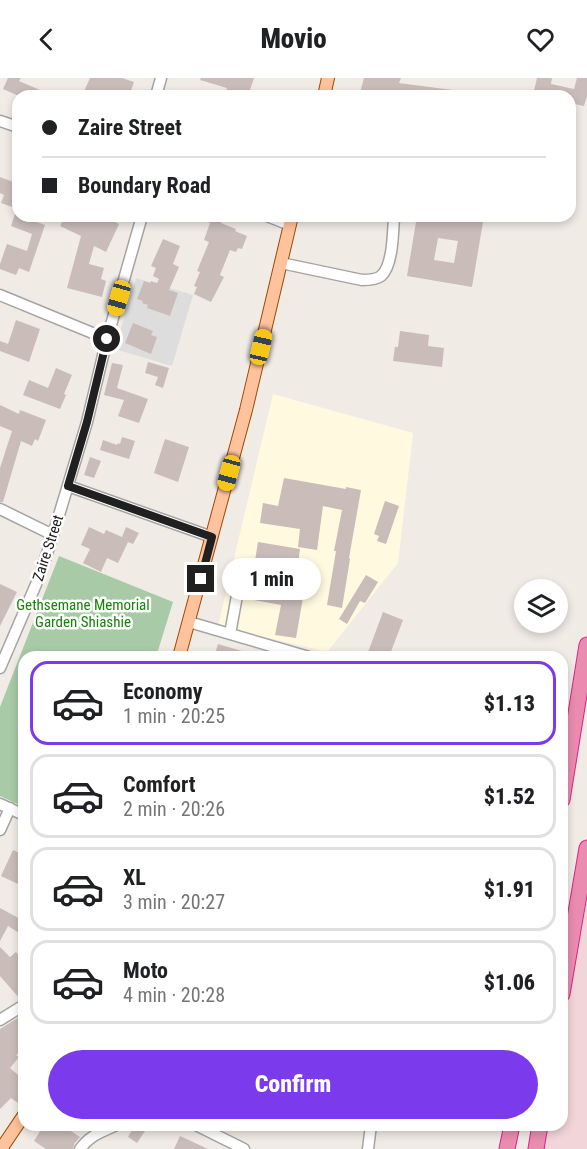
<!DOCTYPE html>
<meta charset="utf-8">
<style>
body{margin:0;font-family:"Roboto Condensed",sans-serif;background:#f6f6f6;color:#202124;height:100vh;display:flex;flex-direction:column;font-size:22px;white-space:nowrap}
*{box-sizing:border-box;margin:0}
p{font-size:20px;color:#757577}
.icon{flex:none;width:33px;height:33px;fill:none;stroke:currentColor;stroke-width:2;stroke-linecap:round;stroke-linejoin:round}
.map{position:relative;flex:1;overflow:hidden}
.details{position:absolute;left:18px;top:573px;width:550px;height:480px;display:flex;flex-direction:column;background:#fff;border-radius:18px;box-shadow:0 3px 9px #0003}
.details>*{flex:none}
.hud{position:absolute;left:12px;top:12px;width:564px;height:132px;border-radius:18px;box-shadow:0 3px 9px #0003;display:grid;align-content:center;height:132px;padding:0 30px;background:#fff}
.controls{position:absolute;left:514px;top:501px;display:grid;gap:12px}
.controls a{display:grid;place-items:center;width:54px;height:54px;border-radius:50%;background:#fff;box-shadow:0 3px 9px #0003;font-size:30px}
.end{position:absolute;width:27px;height:27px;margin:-14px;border:8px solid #202020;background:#fff;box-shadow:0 0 0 3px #fff}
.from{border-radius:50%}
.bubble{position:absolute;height:42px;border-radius:21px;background:#fff;box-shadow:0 3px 9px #0003;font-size:20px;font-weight:800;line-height:42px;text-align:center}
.car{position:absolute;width:18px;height:36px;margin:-18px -9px;border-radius:8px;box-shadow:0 0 4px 2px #0007;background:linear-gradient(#f5c518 24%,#345 0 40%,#f5c518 0 76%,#345 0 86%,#f5c518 0)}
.hud b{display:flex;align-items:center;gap:21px;height:57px;font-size:22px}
.hud b+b{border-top:2px solid #e0e0e0}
.hud i{width:15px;height:15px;background:#202124}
ul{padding:10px 0 0;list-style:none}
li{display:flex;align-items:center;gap:18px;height:84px;margin:0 12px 9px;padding:0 18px;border:3px solid #e0e0e0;border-radius:18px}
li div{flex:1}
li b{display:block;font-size:22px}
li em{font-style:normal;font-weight:800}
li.active{border-color:#7c3aed}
li>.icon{width:54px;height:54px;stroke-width:1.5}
.cta{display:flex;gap:12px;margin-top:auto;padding:12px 30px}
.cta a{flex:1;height:69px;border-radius:36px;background:#7c3aed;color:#fff;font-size:24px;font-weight:800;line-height:69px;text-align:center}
header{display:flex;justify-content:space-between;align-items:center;height:78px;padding:0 30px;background:#fff;font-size:27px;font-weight:800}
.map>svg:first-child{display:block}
.residential{fill:#dedddd}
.commercial{fill:#f2d5d9}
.education{fill:#fff9e0}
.cemetery{fill:#a8caa6}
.building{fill:#c9bcb9;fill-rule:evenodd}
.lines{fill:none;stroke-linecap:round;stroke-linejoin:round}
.minor-casing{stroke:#a4a4a4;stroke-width:13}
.major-casing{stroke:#9b4a00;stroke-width:14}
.highway-casing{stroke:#e02187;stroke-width:17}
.minor{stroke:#fff;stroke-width:10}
.major{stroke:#fec29d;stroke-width:12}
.highway{stroke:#ea8caf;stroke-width:15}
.route{stroke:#202020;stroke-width:8}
.labels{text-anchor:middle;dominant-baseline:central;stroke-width:5;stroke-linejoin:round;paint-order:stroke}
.street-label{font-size:15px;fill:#202020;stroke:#fff}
.park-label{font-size:15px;fill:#168309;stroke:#fff}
</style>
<header><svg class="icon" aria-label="back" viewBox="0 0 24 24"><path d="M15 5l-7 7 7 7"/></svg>Movio<svg class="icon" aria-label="heart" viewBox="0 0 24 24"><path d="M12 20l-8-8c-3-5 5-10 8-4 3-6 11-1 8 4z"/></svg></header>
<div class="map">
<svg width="587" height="1071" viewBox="0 0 587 1071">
<rect width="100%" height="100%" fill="#f1ebe6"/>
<!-- residential -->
<path class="residential" d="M 136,200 L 193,217 L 172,288 L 115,271 Z"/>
<!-- commercial -->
<path class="commercial" d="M 587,803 L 587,1071 L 543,1071 L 547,1047 L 562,1047 L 563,950 Z"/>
<!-- education -->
<path class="education" d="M 273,316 L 413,355 L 398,485 L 327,574 L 218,548 Z"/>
<!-- cemetery -->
<path class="cemetery" d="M 59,478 L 173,524 L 156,579 L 24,579 L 24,729 L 0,718 L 0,629 Z"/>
<!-- building -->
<path class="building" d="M 8,0 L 21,0 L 19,3 L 40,12 L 38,18 L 19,18 L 3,11 Z
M 90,0 L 122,0 L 134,4 L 129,18 L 120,18 L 103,13 L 101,18 L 88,18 L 83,16 Z
M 201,0 L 254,0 L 248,18 L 224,18 L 227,10 L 200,2 Z
M 364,0 L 401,0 L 399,5 L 460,13 L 460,18 L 359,18 Z
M 537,0 L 552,0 L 551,6 L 574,11 L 577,0 L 587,0 L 587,18 L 584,28 L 570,25 L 570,18 L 533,17 Z
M 0,99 L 16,105 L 14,112 L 18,113 L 18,131 L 1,125 L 4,117 L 0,115 Z
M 15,136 L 45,147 L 29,194 L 19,190 L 16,197 L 0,191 L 0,186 L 7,166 L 27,173 L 32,156 L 11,148 Z
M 65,138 L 110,138 L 109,141 L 119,146 L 106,174 L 94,168 L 89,186 L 104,190 L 101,201 L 106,203 L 102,219 L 67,210 L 81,158 L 60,148 Z
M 194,138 L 223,138 L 221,145 L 236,151 L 235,153 L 247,158 L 242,171 L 238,170 L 236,174 L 230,172 L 220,197 L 224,199 L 211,224 L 194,216 L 197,209 L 194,208 L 200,194 L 197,193 L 209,164 L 204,162 L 210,145 Z
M 417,138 L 484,138 L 472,209 L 407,198 ZM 438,160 L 458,163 L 454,185 L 434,182 Z
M 163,161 L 180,168 L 173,186 L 179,189 L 169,212 L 178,215 L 170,238 L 147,230 L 148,227 L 142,225 L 143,223 L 137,221 L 144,203 L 150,205 L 151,203 L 157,205 L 159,201 L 153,198 L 156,190 L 151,188 Z
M 16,242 L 40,251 L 29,284 L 0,273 L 0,263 L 8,266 Z
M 133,245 L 153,253 L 151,257 L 157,259 L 151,276 L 125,265 Z
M 400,253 L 429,257 L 428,268 L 444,270 L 442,289 L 393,283 L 395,269 L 398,269 Z
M 148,284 L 169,290 L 163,310 L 155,307 L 158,299 L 145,295 Z
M 112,285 L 123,287 L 117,310 L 148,321 L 139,345 L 118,338 L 124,322 L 104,317 Z
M 56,290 L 72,297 L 64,316 L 66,317 L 60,331 L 23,317 L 29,302 L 48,310 Z
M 0,327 L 19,336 L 20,332 L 46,342 L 38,363 L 35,361 L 32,368 L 21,363 L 3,424 L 0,424 L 0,390 L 12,353 L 0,348 Z
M 122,359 L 135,363 L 129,381 L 100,372 L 103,362 L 117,367 L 118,365 L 120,366 Z
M 165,361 L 189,369 L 178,404 L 154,395 Z
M 90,379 L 101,383 L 94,400 L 84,397 Z
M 284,400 L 346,411 L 346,409 L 361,412 L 349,480 L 350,481 L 342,530 L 327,527 L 336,473 L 334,473 L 342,432 L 323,428 L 317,472 L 298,469 L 300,451 L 260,445 L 263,425 L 278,428 Z
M 385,423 L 399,428 L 386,466 L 377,463 L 379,458 L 374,456 Z
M 89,449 L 104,456 L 106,452 L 122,459 L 126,449 L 139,455 L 133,466 L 128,464 L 118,485 L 107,480 L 101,494 L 83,485 L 90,471 L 81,467 Z
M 258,464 L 300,471 L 295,506 L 305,508 L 296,560 L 275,557 L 281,527 L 249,521 Z
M 366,497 L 378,504 L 365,525 L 360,523 L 347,546 L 339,541 Z
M 0,506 L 17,514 L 0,548 Z
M 383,534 L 403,542 L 389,579 L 374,579 L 367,577 Z
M 218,566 L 252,576 L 252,579 L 214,579 Z
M 13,772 L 24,777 L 24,793 L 18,806 L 1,798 Z
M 0,830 L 24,843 L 24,858 L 8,848 L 0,863 Z
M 0,869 L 10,879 L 16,874 L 24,883 L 24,920 L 20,921 L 0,898 Z
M 24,936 L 24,970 L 16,977 L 19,979 L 10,990 L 24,1002 L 24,1023 L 21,1027 L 11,1020 L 0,1031 L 0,951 Z
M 44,1047 L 62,1047 L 80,1059 L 74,1066 L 73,1071 L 46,1071 L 34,1063 Z
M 135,1047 L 149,1047 L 137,1065 L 128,1059 Z
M 180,1058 L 208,1071 L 174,1071 Z"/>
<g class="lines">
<!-- minor casing -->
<g class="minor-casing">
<path id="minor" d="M 156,18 L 161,0
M 0,43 L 18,49
M 267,138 L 290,147
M 281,185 L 362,202 C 368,202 376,202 381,198 C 393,188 393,154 394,138
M 0,217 L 107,261
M 68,408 L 212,459
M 0,431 L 53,457
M 189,544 L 309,579
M 230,556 L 240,501
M 0,590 L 40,497 L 53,457 L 87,344 L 107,261 L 142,138
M 0,726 L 24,737
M 0,752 L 10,730
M 0,942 L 24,927
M 196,1047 L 244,1071
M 80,1071 C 91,1056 101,1055 116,1047
M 368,1071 L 371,1047"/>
</g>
<!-- major casing -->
<g class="major-casing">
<path id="major" d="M 324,18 L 328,0
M 179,579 L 246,332 L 292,138
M 1,1071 L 24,1037"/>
</g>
<!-- highway casing -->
<g class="highway-casing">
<path id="highway" d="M 562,722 L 587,567
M 562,916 L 587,770
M 507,1071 L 512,1047
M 536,1071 L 540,1047"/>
</g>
<!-- minor -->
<use href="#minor" class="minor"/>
<!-- major -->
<use href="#major" class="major"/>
<!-- highway -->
<use href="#highway" class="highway"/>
</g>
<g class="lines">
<!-- route -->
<path class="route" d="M 107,261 L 87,344 L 68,408 L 212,459 L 201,501"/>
</g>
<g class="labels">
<!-- street labels -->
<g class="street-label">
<text transform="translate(48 470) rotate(-72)">Zaire Street</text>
</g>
<!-- park labels -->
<g class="park-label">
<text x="83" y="527">Gethsemane Memorial<tspan x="83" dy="17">Garden Shiashie</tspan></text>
</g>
</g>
</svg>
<div class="controls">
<a><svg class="icon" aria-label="layers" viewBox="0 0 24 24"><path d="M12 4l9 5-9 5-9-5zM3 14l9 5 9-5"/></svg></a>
</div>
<i class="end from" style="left:107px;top:261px"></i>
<i class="end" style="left:201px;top:501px"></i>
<div class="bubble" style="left:222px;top:480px;width:99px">1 min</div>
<i class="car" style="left:119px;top:220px;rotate:196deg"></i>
<i class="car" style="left:261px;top:269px;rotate:13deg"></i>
<i class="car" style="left:229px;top:395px;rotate:195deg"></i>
<div class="hud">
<b><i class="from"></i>Zaire Street</b>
<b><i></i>Boundary Road</b>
</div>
<section class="details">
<ul>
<li class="active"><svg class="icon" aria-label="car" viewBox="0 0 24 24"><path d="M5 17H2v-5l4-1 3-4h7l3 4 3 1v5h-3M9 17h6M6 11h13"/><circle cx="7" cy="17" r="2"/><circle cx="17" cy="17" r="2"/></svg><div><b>Economy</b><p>1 min · 20:25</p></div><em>$1.13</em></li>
<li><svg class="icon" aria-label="car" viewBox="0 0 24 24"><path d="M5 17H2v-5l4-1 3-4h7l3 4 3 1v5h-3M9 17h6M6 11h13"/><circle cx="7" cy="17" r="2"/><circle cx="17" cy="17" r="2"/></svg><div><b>Comfort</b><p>2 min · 20:26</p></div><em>$1.52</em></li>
<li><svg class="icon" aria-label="car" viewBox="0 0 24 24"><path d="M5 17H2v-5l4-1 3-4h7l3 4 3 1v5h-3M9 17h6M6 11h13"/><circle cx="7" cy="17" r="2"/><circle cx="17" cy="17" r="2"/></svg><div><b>XL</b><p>3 min · 20:27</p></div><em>$1.91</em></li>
<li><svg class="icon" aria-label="car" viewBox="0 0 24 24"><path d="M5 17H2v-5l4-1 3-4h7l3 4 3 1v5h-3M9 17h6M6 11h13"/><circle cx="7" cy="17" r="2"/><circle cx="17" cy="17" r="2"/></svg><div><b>Moto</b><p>4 min · 20:28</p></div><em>$1.06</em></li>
</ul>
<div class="cta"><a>Confirm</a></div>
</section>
</div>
